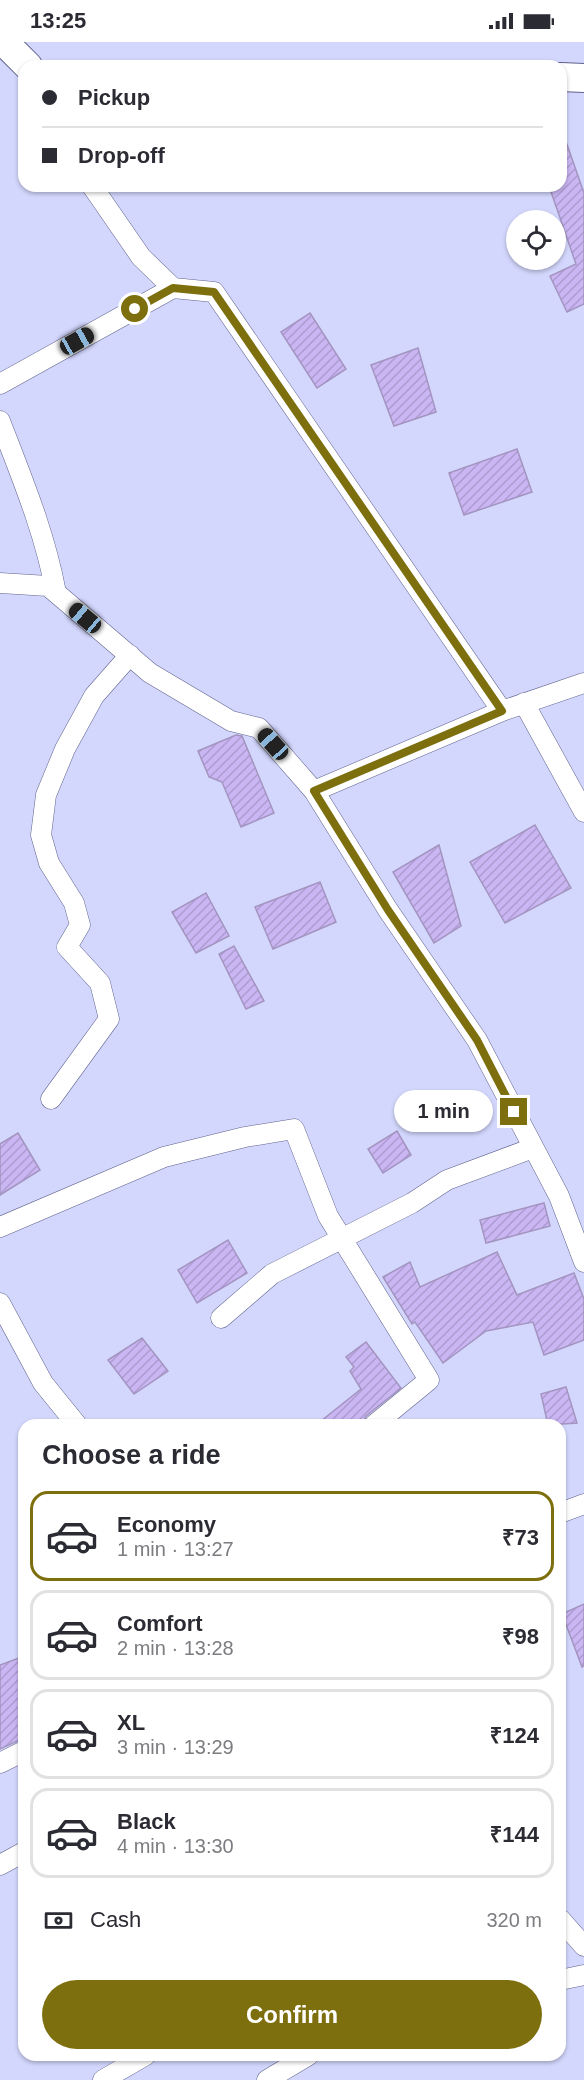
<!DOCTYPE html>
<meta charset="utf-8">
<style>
body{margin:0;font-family:Helvetica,sans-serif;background:#f7f7f7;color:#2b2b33;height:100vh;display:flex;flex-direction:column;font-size:22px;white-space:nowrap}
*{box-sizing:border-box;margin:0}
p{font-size:20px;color:#7c7c81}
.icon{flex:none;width:33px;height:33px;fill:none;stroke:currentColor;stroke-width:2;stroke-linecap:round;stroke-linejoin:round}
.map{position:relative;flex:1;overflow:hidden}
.drawer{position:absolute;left:18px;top:1377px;width:548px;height:642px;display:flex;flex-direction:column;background:#fff;border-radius:18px;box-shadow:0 2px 4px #0004}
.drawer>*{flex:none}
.hud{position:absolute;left:18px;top:18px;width:549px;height:132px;border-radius:18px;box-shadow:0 2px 4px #0004;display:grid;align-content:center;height:132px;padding:0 24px;background:#fff}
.buttons{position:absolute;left:506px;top:168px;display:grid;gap:12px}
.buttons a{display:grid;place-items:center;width:60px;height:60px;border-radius:50%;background:#fff;box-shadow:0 2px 4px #0004;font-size:30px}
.end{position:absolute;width:27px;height:27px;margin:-14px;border:8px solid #7d6f0d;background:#fff;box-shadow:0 0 0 3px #fff}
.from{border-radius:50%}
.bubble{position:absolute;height:42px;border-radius:21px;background:#fff;box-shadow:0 2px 4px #0004;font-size:20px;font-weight:800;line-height:42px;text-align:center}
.car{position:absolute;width:18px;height:36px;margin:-18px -9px;border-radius:8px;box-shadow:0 0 4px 2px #0007;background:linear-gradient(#222 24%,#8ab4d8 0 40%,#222 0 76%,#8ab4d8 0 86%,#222 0)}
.hud b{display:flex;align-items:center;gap:21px;height:57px;font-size:22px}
.hud b+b{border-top:2px solid #e1e1e2}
.hud i{width:15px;height:15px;background:#2b2b33}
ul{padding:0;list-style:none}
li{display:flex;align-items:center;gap:18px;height:90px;margin:0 12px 9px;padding:0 12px;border:3px solid #e1e1e2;border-radius:18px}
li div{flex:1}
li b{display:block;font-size:22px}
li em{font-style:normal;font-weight:800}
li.selected{border-color:#7d6f0d}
li>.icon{width:54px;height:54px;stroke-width:1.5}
h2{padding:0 24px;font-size:27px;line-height:72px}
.pay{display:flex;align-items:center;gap:15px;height:66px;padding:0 24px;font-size:22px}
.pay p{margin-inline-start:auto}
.cta{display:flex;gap:12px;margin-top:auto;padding:12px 24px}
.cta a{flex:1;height:69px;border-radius:36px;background:#7d6f0d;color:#fff;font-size:24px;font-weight:800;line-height:69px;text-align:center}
.status{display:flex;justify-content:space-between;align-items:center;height:42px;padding:0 30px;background:#fff;direction:ltr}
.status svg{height:16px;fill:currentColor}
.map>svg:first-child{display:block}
.building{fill:url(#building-hatch);stroke:#a394c0;stroke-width:1.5}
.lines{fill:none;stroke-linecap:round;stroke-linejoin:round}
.street-casing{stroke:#60638c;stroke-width:21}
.secondary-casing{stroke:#60638c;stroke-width:30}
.street{stroke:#fff;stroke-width:20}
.secondary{stroke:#fff;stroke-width:28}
.route{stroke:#7d6f0d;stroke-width:8}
</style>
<div class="status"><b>13:25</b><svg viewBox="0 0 49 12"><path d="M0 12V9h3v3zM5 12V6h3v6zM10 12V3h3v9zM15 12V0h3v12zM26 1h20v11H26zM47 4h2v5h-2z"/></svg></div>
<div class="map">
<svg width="584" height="2038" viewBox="0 0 584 2038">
<defs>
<pattern id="building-hatch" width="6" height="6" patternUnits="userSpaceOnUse" patternTransform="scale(1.5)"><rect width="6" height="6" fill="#cbb6f4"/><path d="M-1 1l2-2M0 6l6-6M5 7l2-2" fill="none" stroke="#ad9bd1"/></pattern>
</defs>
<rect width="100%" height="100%" fill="#d3d7fd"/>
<!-- building -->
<path class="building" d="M 564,94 L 584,151 L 584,262 L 567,270 L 550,234 L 576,222 L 549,144 L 561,144 L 561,95 Z
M 310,271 L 346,327 L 317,346 L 281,290 Z
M 418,306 L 436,370 L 394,384 L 371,323 Z
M 517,407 L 532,450 L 464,473 L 449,431 Z
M 236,693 L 242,694 L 274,771 L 241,785 L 222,740 L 209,735 L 198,709 Z
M 535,783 L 571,846 L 505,881 L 470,820 Z
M 439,803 L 461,884 L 434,901 L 393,830 Z
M 320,840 L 336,880 L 273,907 L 255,865 Z
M 206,851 L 229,894 L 196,911 L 172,870 Z
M 234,904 L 264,959 L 246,967 L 219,912 Z
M 397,1089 L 411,1113 L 383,1131 L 368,1107 Z
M 18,1091 L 40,1128 L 0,1153 L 0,1102 Z
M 544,1161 L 550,1184 L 486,1201 L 480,1178 Z
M 228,1198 L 247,1231 L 197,1261 L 178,1228 Z
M 497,1210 L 517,1253 L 574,1231 L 584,1257 L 584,1298 L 544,1313 L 533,1280 L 486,1289 L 443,1321 L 415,1280 L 412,1282 L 383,1235 L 410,1220 L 420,1245 Z
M 142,1296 L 168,1329 L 134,1352 L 108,1318 Z
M 366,1300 L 401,1346 L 366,1374 L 362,1383 L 316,1383 L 361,1347 L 350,1329 L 354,1325 L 346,1315 Z
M 566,1345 L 577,1381 L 548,1383 L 541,1352 Z
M 584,1562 L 584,1624 L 582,1625 L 562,1572 Z
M 24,1614 L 24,1696 L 0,1707 L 0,1623 Z"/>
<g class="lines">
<!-- street casing -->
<g class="street-casing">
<path id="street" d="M 92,144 L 141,215 L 173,246 L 214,250 L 502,669
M 0,342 L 173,246
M 0,379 C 22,436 45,491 56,551
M 0,541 L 48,544 L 150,631 L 231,679 L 259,686 L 314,749 L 502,669 L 584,641
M 524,661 L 584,770
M 314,749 L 388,868 L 477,998 L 559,1154 L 584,1220
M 51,1057 L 109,977 L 100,941 L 67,905 L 80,883 L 74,861 L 49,821 L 41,793 L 46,753 L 65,707 L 94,654 L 130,613
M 0,1185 L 164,1115 L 245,1095 L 294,1087 L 328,1174 L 429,1338 L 374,1383
M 0,1261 L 43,1341 L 77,1383
M 221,1276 L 272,1232 L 412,1161 L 447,1138 L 533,1106
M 560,1471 L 584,1462
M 0,1721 L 24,1709
M 0,1823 L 24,1810
M 560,1877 L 584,1904
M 560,1938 L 584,1933
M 103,2038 L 146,2013
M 267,2038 L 309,2013"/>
</g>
<!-- secondary casing -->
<g class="secondary-casing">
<path id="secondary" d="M 4,0 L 28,24
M 561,35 L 584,36"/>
</g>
<!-- street -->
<use href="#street" class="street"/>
<!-- secondary -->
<use href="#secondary" class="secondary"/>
</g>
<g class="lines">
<!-- route -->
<path class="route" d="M 135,267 L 173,246 L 214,250 L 502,669 L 314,749 L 388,868 L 477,998 L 514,1070"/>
</g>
</svg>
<div class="buttons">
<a><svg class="icon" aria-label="locate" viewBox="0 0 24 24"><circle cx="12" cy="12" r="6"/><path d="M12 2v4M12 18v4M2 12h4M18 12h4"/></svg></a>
</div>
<i class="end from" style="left:135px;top:267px"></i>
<i class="end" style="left:514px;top:1070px"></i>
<div class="bubble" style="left:394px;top:1048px;width:99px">1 min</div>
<i class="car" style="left:77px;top:299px;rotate:61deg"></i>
<i class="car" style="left:85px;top:576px;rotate:310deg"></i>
<i class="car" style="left:273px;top:702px;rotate:318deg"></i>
<div class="hud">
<b><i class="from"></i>Pickup</b>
<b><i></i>Drop-off</b>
</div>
<section class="drawer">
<h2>Choose a ride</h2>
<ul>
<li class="selected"><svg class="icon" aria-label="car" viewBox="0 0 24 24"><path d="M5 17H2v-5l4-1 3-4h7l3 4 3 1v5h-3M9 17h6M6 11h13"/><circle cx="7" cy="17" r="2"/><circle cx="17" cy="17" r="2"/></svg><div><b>Economy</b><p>1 min · 13:27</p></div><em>₹73</em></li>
<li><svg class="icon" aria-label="car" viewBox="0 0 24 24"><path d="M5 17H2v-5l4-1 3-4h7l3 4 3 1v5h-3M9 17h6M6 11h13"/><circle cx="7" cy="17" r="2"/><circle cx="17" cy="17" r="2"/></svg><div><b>Comfort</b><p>2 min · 13:28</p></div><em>₹98</em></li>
<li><svg class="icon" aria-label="car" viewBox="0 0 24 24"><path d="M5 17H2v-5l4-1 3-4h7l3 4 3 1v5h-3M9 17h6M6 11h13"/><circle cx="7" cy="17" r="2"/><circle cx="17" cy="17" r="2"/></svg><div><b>XL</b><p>3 min · 13:29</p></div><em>₹124</em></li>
<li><svg class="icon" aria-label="car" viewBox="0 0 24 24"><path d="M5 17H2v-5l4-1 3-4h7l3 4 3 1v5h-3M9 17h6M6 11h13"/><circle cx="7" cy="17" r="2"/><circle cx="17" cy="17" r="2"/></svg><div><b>Black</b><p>4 min · 13:30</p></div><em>₹144</em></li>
</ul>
<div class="pay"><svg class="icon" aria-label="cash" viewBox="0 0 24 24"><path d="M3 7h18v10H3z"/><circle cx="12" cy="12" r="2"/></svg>Cash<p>320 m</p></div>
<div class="cta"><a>Confirm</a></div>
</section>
</div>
